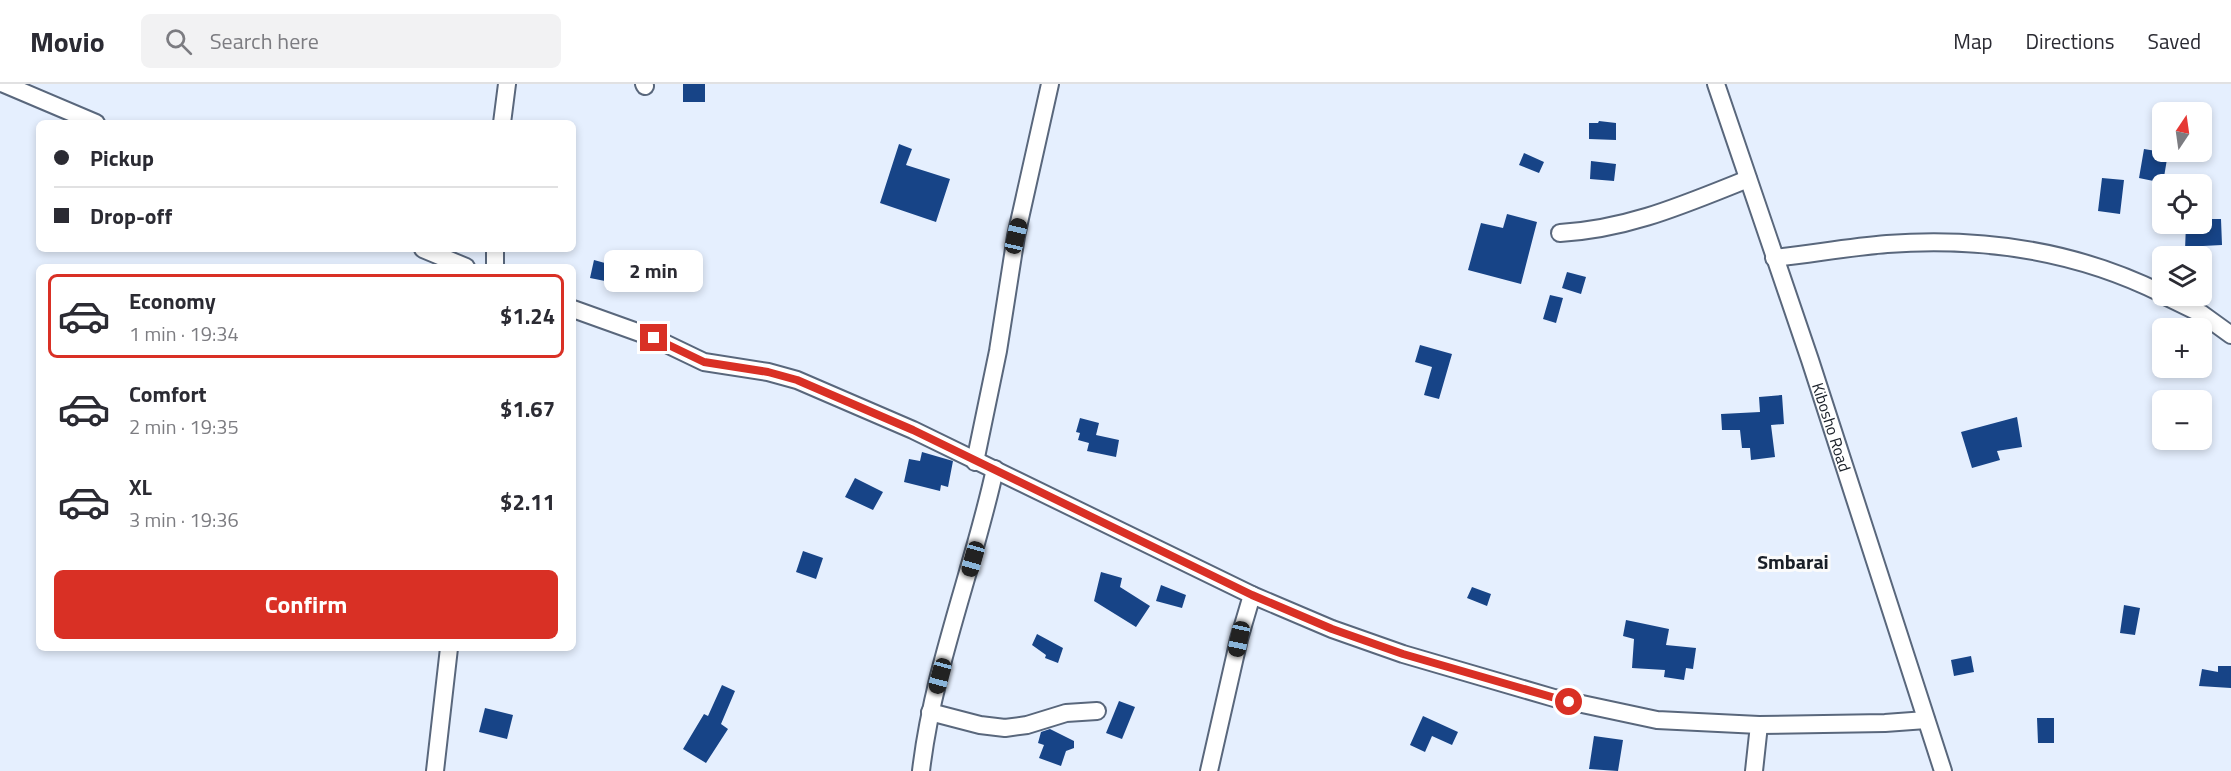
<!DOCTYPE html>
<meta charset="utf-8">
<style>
body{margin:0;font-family:"Titillium Web",sans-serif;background:#f2f2f3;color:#2b2b33;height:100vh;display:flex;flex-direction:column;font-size:22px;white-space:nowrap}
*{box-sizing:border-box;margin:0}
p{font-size:20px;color:#7c7c81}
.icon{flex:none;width:33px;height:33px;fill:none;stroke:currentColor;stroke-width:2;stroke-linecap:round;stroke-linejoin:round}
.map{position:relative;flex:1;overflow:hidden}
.panel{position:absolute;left:36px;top:180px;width:540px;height:387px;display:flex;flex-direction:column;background:#fff;border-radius:9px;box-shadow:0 3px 9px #0003}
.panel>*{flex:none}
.hud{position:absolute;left:36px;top:36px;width:540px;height:132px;border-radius:9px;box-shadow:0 3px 9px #0003;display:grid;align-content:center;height:132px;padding:0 18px;background:#fff}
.needle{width:39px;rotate:13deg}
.tools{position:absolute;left:2152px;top:18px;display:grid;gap:12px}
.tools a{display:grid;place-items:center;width:60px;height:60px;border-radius:9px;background:#fff;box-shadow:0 3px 9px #0003;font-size:30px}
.end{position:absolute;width:27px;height:27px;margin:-14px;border:8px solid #d93025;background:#fff;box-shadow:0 0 0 3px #fff}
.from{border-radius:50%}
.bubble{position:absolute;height:42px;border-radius:9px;background:#fff;box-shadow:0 3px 9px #0003;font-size:20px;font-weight:700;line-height:42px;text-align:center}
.car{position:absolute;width:18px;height:36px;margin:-18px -9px;border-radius:8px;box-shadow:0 0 4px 2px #0007;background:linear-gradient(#222 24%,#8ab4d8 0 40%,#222 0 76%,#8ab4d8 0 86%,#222 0)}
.hud b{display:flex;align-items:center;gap:21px;height:57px;font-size:22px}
.hud b+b{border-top:2px solid #e1e1e2}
.hud i{width:15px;height:15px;background:#2b2b33}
ul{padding:10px 0 0;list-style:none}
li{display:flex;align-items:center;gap:18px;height:84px;margin:0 12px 9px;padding:0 6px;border:3px solid transparent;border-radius:9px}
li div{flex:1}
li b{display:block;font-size:22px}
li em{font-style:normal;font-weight:700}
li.selected{border-color:#d93025}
li>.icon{width:54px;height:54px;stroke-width:1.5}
.cta{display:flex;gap:12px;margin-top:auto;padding:12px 18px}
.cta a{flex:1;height:69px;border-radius:9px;background:#d93025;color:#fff;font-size:24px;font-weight:700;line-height:69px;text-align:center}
header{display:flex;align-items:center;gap:36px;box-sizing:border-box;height:84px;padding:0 30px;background:#fff;border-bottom:2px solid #e1e1e2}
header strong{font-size:28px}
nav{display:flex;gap:33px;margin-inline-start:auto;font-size:21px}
.search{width:420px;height:54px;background:#f2f2f3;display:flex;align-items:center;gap:15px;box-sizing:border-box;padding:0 21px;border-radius:9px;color:#7c7c81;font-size:22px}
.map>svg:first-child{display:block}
.building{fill:#174487}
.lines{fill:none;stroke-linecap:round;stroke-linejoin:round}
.minor-casing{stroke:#59677c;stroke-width:20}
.minor{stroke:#fff;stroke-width:16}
.route{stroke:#d93025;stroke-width:8}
.labels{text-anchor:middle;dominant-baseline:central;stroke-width:6;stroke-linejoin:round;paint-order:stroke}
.street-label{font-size:16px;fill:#191f28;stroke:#fbfbfb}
.quarter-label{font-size:20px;font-weight:bold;fill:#191f28;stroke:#fbfbfb}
</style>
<header>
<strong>Movio</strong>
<div class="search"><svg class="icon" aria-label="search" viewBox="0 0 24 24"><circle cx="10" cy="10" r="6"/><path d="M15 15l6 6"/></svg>Search here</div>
<nav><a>Map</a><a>Directions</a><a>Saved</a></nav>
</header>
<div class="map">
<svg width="2231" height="687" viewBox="0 0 2231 687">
<rect width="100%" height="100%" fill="#e5effe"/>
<!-- building -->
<path class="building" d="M 683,0 L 705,0 L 705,18 L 683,18 Z
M 1599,37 L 1616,39 L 1616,56 L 1589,55 L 1589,39 L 1598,39 Z
M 899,60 L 912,65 L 906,81 L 950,95 L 936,138 L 880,119 Z
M 2144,65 L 2168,69 L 2163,99 L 2139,94 Z
M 1524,69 L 1544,78 L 1539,89 L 1519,81 Z
M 1591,77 L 1616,80 L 1614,97 L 1590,95 Z
M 2102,94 L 2124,96 L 2120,130 L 2098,127 Z
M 1507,130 L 1537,138 L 1521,200 L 1468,186 L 1481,139 L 1503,144 Z
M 2202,135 L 2221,135 L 2222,161 L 2203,162 L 2203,166 L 2185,166 L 2186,140 L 2202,140 Z
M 594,176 L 623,184 L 620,195 L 606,192 L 605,197 L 590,194 Z
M 1567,188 L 1586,193 L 1581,210 L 1562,204 Z
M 1550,211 L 1563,214 L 1556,239 L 1543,235 Z
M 1420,261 L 1452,270 L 1439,315 L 1424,311 L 1432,283 L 1415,278 Z
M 1782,311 L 1784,340 L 1771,341 L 1775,373 L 1751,376 L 1750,364 L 1742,364 L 1740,346 L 1722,346 L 1721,330 L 1760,328 L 1759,313 Z
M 2017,333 L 2022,363 L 1997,367 L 2000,376 L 1972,384 L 1961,348 Z
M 1080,334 L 1099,339 L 1096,351 L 1119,356 L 1116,373 L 1087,367 L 1089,359 L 1078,356 L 1080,349 L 1076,348 Z
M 922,368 L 953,377 L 948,403 L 941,401 L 940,407 L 904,398 L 909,375 L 920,377 Z
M 855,394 L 883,408 L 873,426 L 845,413 Z
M 803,467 L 823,474 L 816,495 L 796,488 Z
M 1101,488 L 1122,494 L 1120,503 L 1150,522 L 1136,543 L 1094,517 Z
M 1161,501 L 1186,511 L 1182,524 L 1156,517 Z
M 1472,503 L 1491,510 L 1487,522 L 1467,514 Z
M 2124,521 L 2140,524 L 2135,551 L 2120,549 Z
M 1626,536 L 1669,545 L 1666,561 L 1696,564 L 1693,585 L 1686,584 L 1684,596 L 1664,593 L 1665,586 L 1632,584 L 1634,555 L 1623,552 Z
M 1037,550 L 1063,564 L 1058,579 L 1045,574 L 1046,571 L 1032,561 Z
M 1971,572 L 1974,588 L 1954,592 L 1951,576 Z
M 2218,582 L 2231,582 L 2231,604 L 2199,602 L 2202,585 L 2218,588 Z
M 722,601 L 735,607 L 721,640 L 728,645 L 706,679 L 683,665 L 704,630 L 708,632 Z
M 1119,617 L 1135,623 L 1122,655 L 1106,649 Z
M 485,624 L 513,631 L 507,655 L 479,648 Z
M 1423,632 L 1458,648 L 1452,661 L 1432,652 L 1425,668 L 1410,661 Z
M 2037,634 L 2054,634 L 2054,659 L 2038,659 Z
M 1050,645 L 1074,657 L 1074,664 L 1066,667 L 1061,682 L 1039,674 L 1044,661 L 1038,659 L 1041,648 Z
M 1594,652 L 1623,656 L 1618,687 L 1589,685 Z"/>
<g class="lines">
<!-- minor casing -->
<g class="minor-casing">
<g id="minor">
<path d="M 4,0 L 96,39"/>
<path d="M 644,0 L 645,2"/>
<path id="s1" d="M 1716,0 L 1810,276 L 1943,687"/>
<path d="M 502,39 L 507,0"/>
<path d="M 1560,149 C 1629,145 1685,120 1748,95"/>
<path d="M 423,165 L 466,183"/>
<path d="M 1774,174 C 1811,170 1850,163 1887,160 C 1983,153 2077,167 2163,210"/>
<path d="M 495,183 L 495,165"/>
<path d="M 2165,212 L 2202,230 L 2231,251"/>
<path d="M 573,225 L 654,254 L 704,278 L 768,288 L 797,296 L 913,346 L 1252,511 L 1332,545 L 1403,570 L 1554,614 L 1657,636 L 1759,641 L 1885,639 L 1926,636"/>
<path d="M 975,378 L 998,267 L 1016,152 L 1050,0"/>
<path d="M 930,628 L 980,641 L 1005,644 L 1027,641 L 1066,629 L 1097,627"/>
<path d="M 435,687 L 449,564"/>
<path d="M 921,687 C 933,584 973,486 995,385"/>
<path d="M 1209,687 L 1239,555 L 1252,511"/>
<path d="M 1754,687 L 1759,641"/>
</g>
</g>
<!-- minor -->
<use href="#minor" class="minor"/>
</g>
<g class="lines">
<!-- route -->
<path class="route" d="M 654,254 L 704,278 L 768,288 L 797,296 L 913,346 L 1252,511 L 1332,545 L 1403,570 L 1569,618"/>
</g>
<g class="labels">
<!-- street labels -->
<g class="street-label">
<text stroke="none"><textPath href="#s1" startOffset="362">Kibosho Road</textPath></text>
</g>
<!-- quarter labels -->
<g class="quarter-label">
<text x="1793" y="477">Smbarai</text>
</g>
</g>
</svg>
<div class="tools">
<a><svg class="needle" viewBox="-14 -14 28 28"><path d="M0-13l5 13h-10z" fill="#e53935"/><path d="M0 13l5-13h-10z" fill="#7c7c81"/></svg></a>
<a><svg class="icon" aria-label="locate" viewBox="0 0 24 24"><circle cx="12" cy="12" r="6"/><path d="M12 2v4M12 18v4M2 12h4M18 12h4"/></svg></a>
<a><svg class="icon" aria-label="layers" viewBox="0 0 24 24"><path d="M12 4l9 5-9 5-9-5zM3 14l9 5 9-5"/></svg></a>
<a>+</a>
<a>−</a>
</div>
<i class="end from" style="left:1569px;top:618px"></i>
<i class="end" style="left:654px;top:254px"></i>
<div class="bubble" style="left:604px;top:166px;width:99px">2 min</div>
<i class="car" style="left:1016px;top:152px;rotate:13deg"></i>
<i class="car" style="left:973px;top:475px;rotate:196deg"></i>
<i class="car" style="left:1239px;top:555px;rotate:192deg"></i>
<i class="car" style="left:940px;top:592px;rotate:195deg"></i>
<div class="hud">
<b><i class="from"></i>Pickup</b>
<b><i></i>Drop-off</b>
</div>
<section class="panel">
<ul>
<li class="selected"><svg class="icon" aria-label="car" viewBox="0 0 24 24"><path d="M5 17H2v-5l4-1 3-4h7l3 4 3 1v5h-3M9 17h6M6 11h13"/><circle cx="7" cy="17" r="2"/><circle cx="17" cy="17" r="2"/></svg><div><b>Economy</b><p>1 min · 19:34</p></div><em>$1.24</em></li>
<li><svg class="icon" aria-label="car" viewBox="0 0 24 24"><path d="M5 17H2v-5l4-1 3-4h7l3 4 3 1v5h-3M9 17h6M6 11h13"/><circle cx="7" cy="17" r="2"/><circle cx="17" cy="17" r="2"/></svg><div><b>Comfort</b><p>2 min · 19:35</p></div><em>$1.67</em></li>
<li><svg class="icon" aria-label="car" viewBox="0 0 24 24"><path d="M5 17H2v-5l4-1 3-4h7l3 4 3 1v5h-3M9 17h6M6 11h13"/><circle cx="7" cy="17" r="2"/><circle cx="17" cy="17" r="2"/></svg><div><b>XL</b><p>3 min · 19:36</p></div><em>$2.11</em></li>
</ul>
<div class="cta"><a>Confirm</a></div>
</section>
</div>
